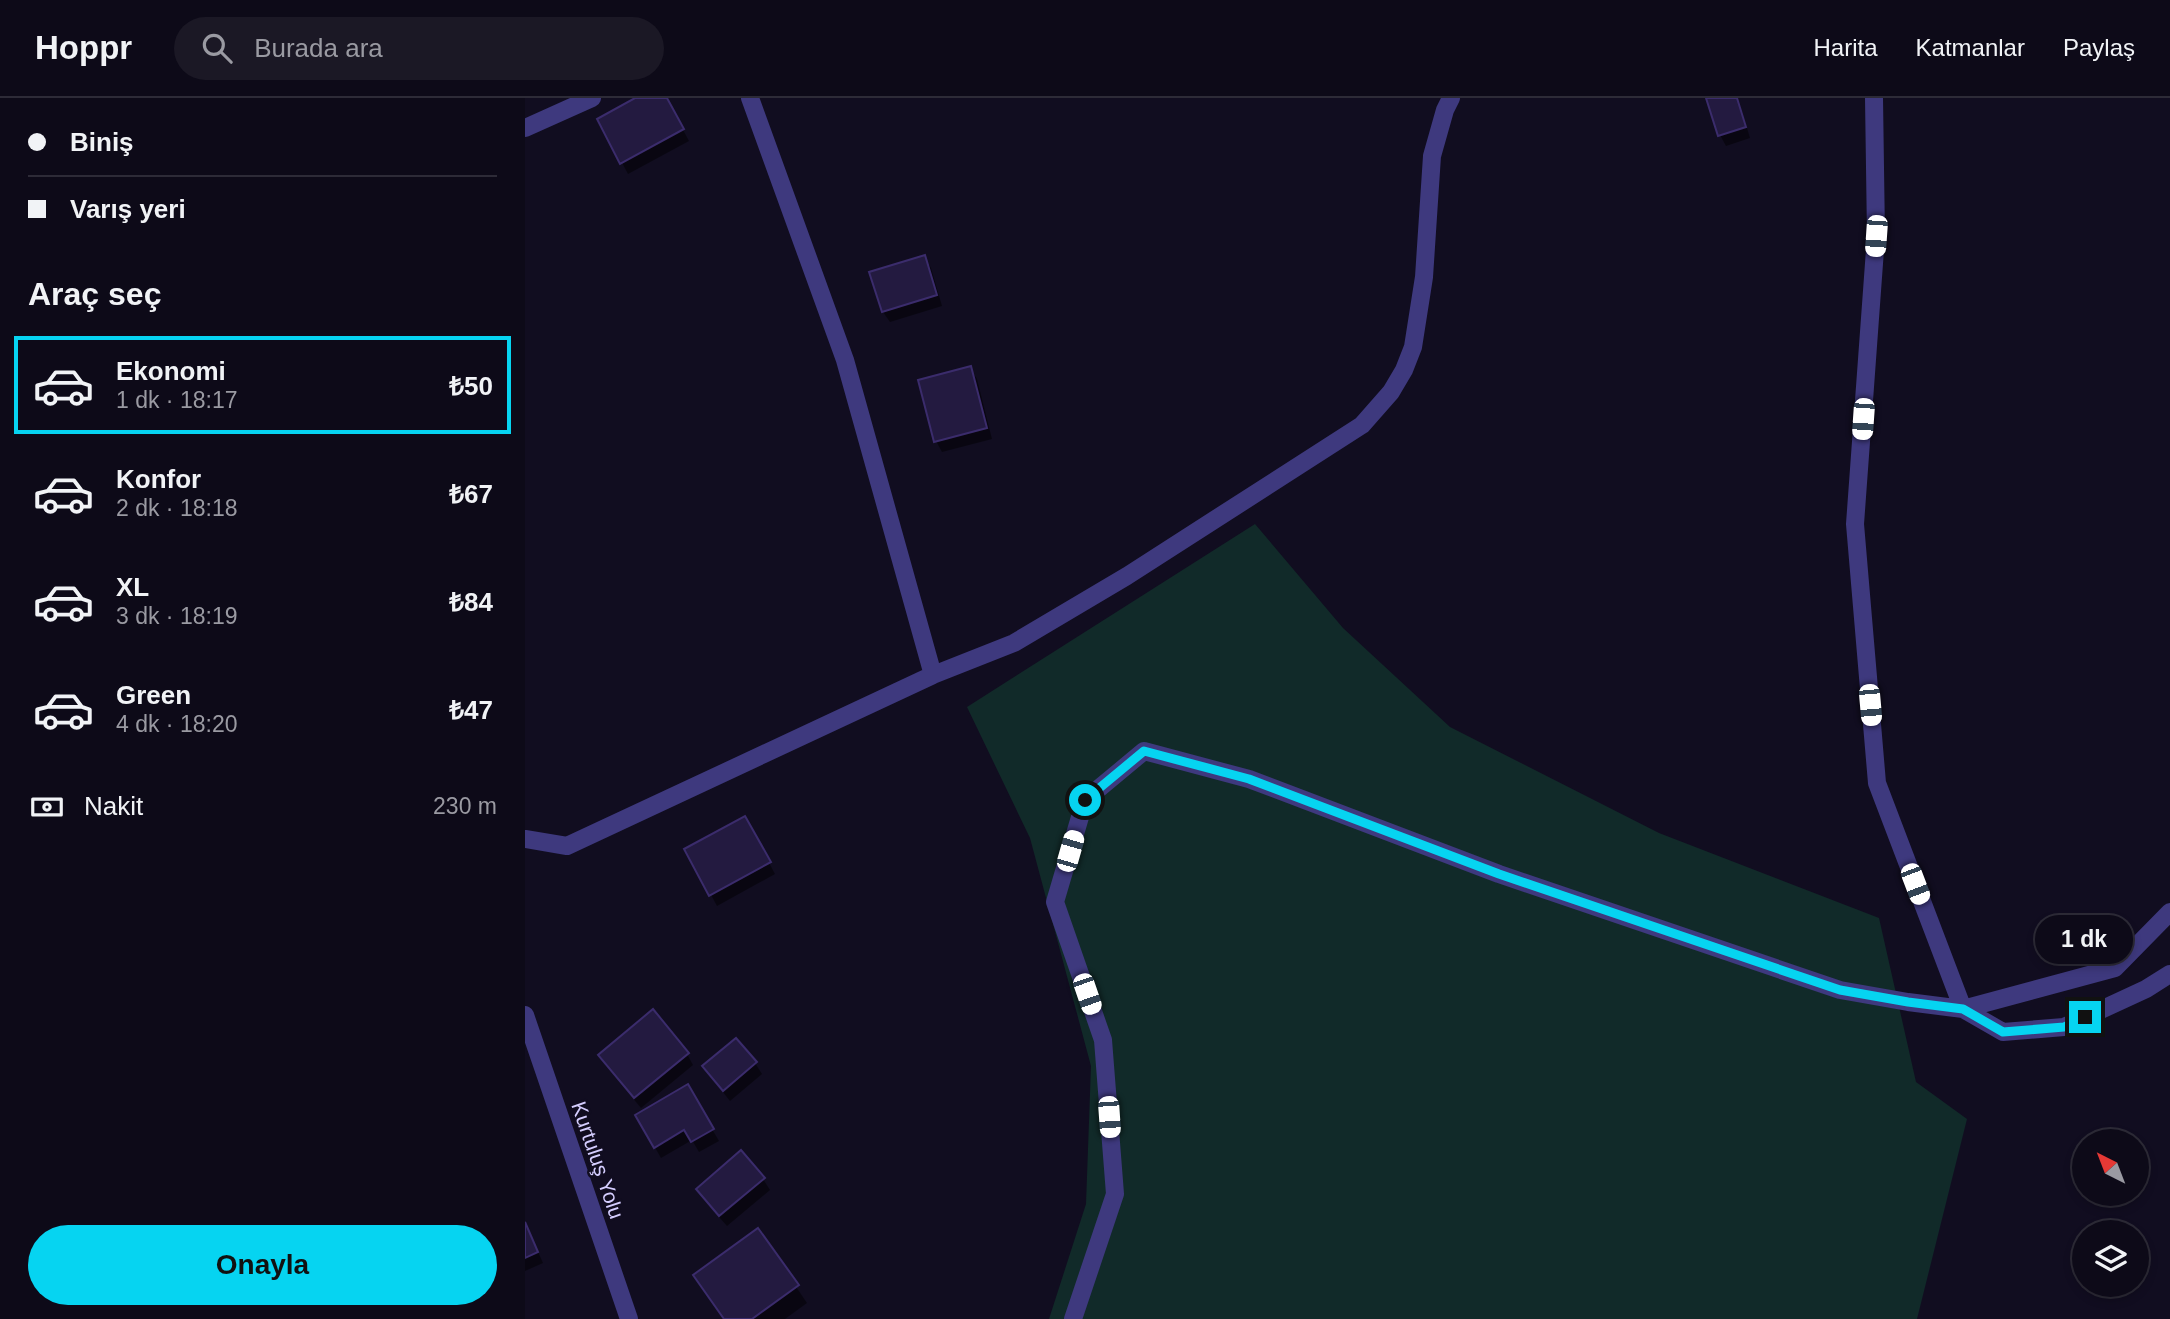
<!DOCTYPE html>
<html lang="tr">
<meta charset="utf-8">
<style>
body{margin:0;font-family:Arial,sans-serif;background:#1b1825;color:#f1f3f6;height:100vh;display:flex;flex-direction:column;font-size:26px;white-space:nowrap}
*{box-sizing:border-box;margin:0}
p{font-size:23px;color:#9a9aa2}
.icon{flex:none;width:38px;height:38px;fill:none;stroke:currentColor;stroke-width:2;stroke-linecap:round;stroke-linejoin:round}
.map{position:relative;flex:1;overflow:hidden}
.drawer{display:flex;flex-direction:column;background:#0d0a18;width:525px}
.drawer>*{flex:none}
.guide{display:grid;align-content:center;height:154px;padding:0 28px;background:#0d0a18}
.needle{width:46px;rotate:318deg}
.tools{position:absolute;left:1547px;top:1031px;display:grid;gap:14px}
.tools a{display:grid;place-items:center;width:77px;height:77px;border-radius:50%;background:#0d0a18;box-shadow:0 4px 10px #0003,0 0 0 2px #2d2b37;font-size:35px}
.end{position:absolute;width:32px;height:32px;margin:-16px;border:9px solid #06d4f1;background:#111;box-shadow:0 0 0 4px #111}
.from{border-radius:50%}
.bubble{position:absolute;height:49px;border-radius:24px;background:#0d0a18;box-shadow:0 4px 10px #0003,0 0 0 2px #2d2b37;font-size:23px;font-weight:800;line-height:49px;text-align:center}
.car{position:absolute;width:21px;height:42px;margin:-21px -10px;border-radius:9px;box-shadow:0 0 5px 2px #0007;background:linear-gradient(#fff 24%,#345 0 40%,#fff 0 76%,#345 0 86%,#fff 0)}
.guide b{display:flex;align-items:center;gap:24px;height:66px;font-size:26px}
.guide b+b{border-top:2px solid #2d2b37}
.guide i{width:18px;height:18px;background:#f1f3f6}
ul{padding:0;list-style:none}
li{display:flex;align-items:center;gap:21px;height:98px;margin:0 14px 10px;padding:0 14px;border:4px solid transparent;border-radius:0px}
li div{flex:1}
li b{display:block;font-size:26px}
li em{font-style:normal;font-weight:800}
li.selected{border-color:#06d4f1}
li>.icon{width:63px;height:63px;stroke-width:1.5}
h2{padding:0 28px;font-size:32px;line-height:84px}
.pay{display:flex;align-items:center;gap:18px;height:77px;padding:0 28px;font-size:26px}
.pay p{margin-inline-start:auto}
.button{display:flex;gap:14px;margin-top:auto;padding:14px 28px}
.button a{flex:1;height:80px;border-radius:42px;background:#06d4f1;color:#111;font-size:28px;font-weight:800;line-height:80px;text-align:center}
header{display:flex;align-items:center;gap:42px;box-sizing:border-box;height:98px;padding:0 35px;background:#0d0a18;border-bottom:2px solid #2d2b37}
header strong{font-size:33px}
nav{display:flex;gap:38px;margin-inline-start:auto;font-size:24px}
.search{width:490px;height:63px;background:#1b1825;display:flex;align-items:center;gap:18px;box-sizing:border-box;padding:0 24px;border-radius:38px;color:#9a9aa2;font-size:26px}
main{display:flex;flex:1;min-height:0}
.map>svg:first-child{display:block}
.green{fill:#112a29}
.shadow{fill:#0007}
.building{fill:#231a40;stroke:#3b2c6c;stroke-width:2}
.lines{fill:none;stroke-linecap:round;stroke-linejoin:round}
.minor{stroke:#3e397e;stroke-width:18}
.route{stroke:#06d4f1;stroke-width:9}
.labels{text-anchor:middle;dominant-baseline:central;stroke-width:5;stroke-linejoin:round;paint-order:stroke}
.street-label{font-size:21px;fill:#d4cdfe;stroke:#110d20}
</style>
<header>
<strong>Hoppr</strong>
<div class="search"><svg class="icon" aria-label="search" viewBox="0 0 24 24"><circle cx="10" cy="10" r="6"/><path d="M15 15l6 6"/></svg>Burada ara</div>
<nav><a>Harita</a><a>Katmanlar</a><a>Paylaş</a></nav>
</header>
<main>
<section class="drawer">
<div class="guide">
<b><i class="from"></i>Biniş</b>
<b><i></i>Varış yeri</b>
</div>
<h2>Araç seç</h2>
<ul>
<li class="selected"><svg class="icon" aria-label="car" viewBox="0 0 24 24"><path d="M5 17H2v-5l4-1 3-4h7l3 4 3 1v5h-3M9 17h6M6 11h13"/><circle cx="7" cy="17" r="2"/><circle cx="17" cy="17" r="2"/></svg><div><b>Ekonomi</b><p>1 dk · 18:17</p></div><em>₺50</em></li>
<li><svg class="icon" aria-label="car" viewBox="0 0 24 24"><path d="M5 17H2v-5l4-1 3-4h7l3 4 3 1v5h-3M9 17h6M6 11h13"/><circle cx="7" cy="17" r="2"/><circle cx="17" cy="17" r="2"/></svg><div><b>Konfor</b><p>2 dk · 18:18</p></div><em>₺67</em></li>
<li><svg class="icon" aria-label="car" viewBox="0 0 24 24"><path d="M5 17H2v-5l4-1 3-4h7l3 4 3 1v5h-3M9 17h6M6 11h13"/><circle cx="7" cy="17" r="2"/><circle cx="17" cy="17" r="2"/></svg><div><b>XL</b><p>3 dk · 18:19</p></div><em>₺84</em></li>
<li><svg class="icon" aria-label="car" viewBox="0 0 24 24"><path d="M5 17H2v-5l4-1 3-4h7l3 4 3 1v5h-3M9 17h6M6 11h13"/><circle cx="7" cy="17" r="2"/><circle cx="17" cy="17" r="2"/></svg><div><b>Green</b><p>4 dk · 18:20</p></div><em>₺47</em></li>
</ul>
<div class="pay"><svg class="icon" aria-label="cash" viewBox="0 0 24 24"><path d="M3 7h18v10H3z"/><circle cx="12" cy="12" r="2"/></svg>Nakit<p>230 m</p></div>
<div class="button"><a>Onayla</a></div>
</section>
<div class="map">
<svg width="1645" height="1221" viewBox="0 0 1645 1221">
<rect width="100%" height="100%" fill="#110d20"/>
<!-- green -->
<path class="green" d="M 730,426 L 818,530 L 925,629 L 1134,735 L 1354,820 L 1391,984 L 1442,1021 L 1392,1221 L 524,1221 L 561,1106 L 566,968 L 505,740 L 442,609 Z"/>
<!-- shadow -->
<path class="shadow" d="M 114,0 L 141,0 L 164,43 L 103,76 L 74,21 Z
M 1183,0 L 1213,0 L 1225,40 L 1201,48 L 1195,37 Z
M 399,159 L 406,170 L 417,208 L 365,224 L 358,214 L 346,175 Z
M 445,270 L 452,281 L 467,341 L 417,354 L 411,343 Z
M 220,720 L 250,776 L 192,808 L 162,752 Z
M 162,956 L 168,967 L 116,1010 L 81,968 L 75,957 Z
M 230,965 L 237,976 L 205,1003 L 186,979 L 179,968 Z
M 162,988 L 194,1043 L 174,1054 L 167,1042 L 136,1060 L 112,1018 Z
M 238,1081 L 245,1092 L 202,1128 L 179,1102 L 173,1091 Z
M 0,1125 L 18,1165 L 0,1173 Z
M 233,1133 L 282,1205 L 260,1221 L 199,1221 L 170,1178 Z"/>
<!-- building -->
<path class="building" d="M 110,0 L 142,0 L 159,31 L 95,66 L 72,21 Z
M 1181,0 L 1212,0 L 1221,29 L 1193,38 Z
M 400,157 L 412,197 L 357,214 L 344,174 Z
M 446,268 L 462,330 L 409,344 L 393,282 Z
M 220,718 L 246,764 L 184,798 L 159,751 Z
M 128,911 L 164,955 L 109,1000 L 73,957 Z
M 211,940 L 232,964 L 198,993 L 177,968 Z
M 163,986 L 189,1031 L 166,1044 L 159,1032 L 129,1050 L 110,1017 Z
M 216,1052 L 240,1080 L 194,1118 L 171,1091 Z
M 0,1124 L 13,1154 L 0,1160 Z
M 233,1130 L 274,1187 L 227,1221 L 199,1221 L 168,1177 Z"/>
<g class="lines">
<!-- minor -->
<path class="minor" d="M 225,0 L 320,262 L 408,577
M 1349,0 L 1351,138 L 1330,426 L 1352,685 L 1438,911 L 1478,934 L 1539,929 L 1621,891 L 1645,876
M 0,30 L 67,0
M 0,741 L 42,748 L 408,577 L 489,545 L 602,478 L 837,327 L 866,294 L 879,272 L 888,249 L 899,179 L 907,58 L 920,12 L 926,0
M 0,917 L 104,1221
M 548,1221 L 590,1096 L 578,942 L 530,804 L 560,702 L 619,653 L 724,681 L 974,776 L 1315,892 L 1383,904 L 1438,911 L 1590,870 L 1645,814"/>
</g>
<g class="lines">
<!-- route -->
<path class="route" d="M 560,702 L 619,653 L 724,681 L 974,776 L 1315,892 L 1383,904 L 1438,911 L 1478,934 L 1539,929 L 1560,919"/>
</g>
<g class="labels">
<!-- street labels -->
<g class="street-label">
<text transform="translate(73 1062) rotate(71)">Kurtuluş Yolu</text>
</g>
</g>
</svg>
<div class="tools">
<a><svg class="needle" viewBox="-14 -14 28 28"><path d="M0-13l5 13h-10z" fill="#e53935"/><path d="M0 13l5-13h-10z" fill="#9a9aa2"/></svg></a>
<a><svg class="icon" aria-label="layers" viewBox="0 0 24 24"><path d="M12 4l9 5-9 5-9-5zM3 14l9 5 9-5"/></svg></a>
</div>
<i class="end from" style="left:560px;top:702px"></i>
<i class="end" style="left:1560px;top:919px"></i>
<div class="bubble" style="left:1510px;top:817px;width:98px">1 dk</div>
<i class="car" style="left:1351px;top:138px;rotate:184deg"></i>
<i class="car" style="left:1338px;top:321px;rotate:184deg"></i>
<i class="car" style="left:1345px;top:607px;rotate:175deg"></i>
<i class="car" style="left:545px;top:753px;rotate:16deg"></i>
<i class="car" style="left:1390px;top:786px;rotate:159deg"></i>
<i class="car" style="left:562px;top:896px;rotate:161deg"></i>
<i class="car" style="left:584px;top:1019px;rotate:176deg"></i>
</div>
</main>
